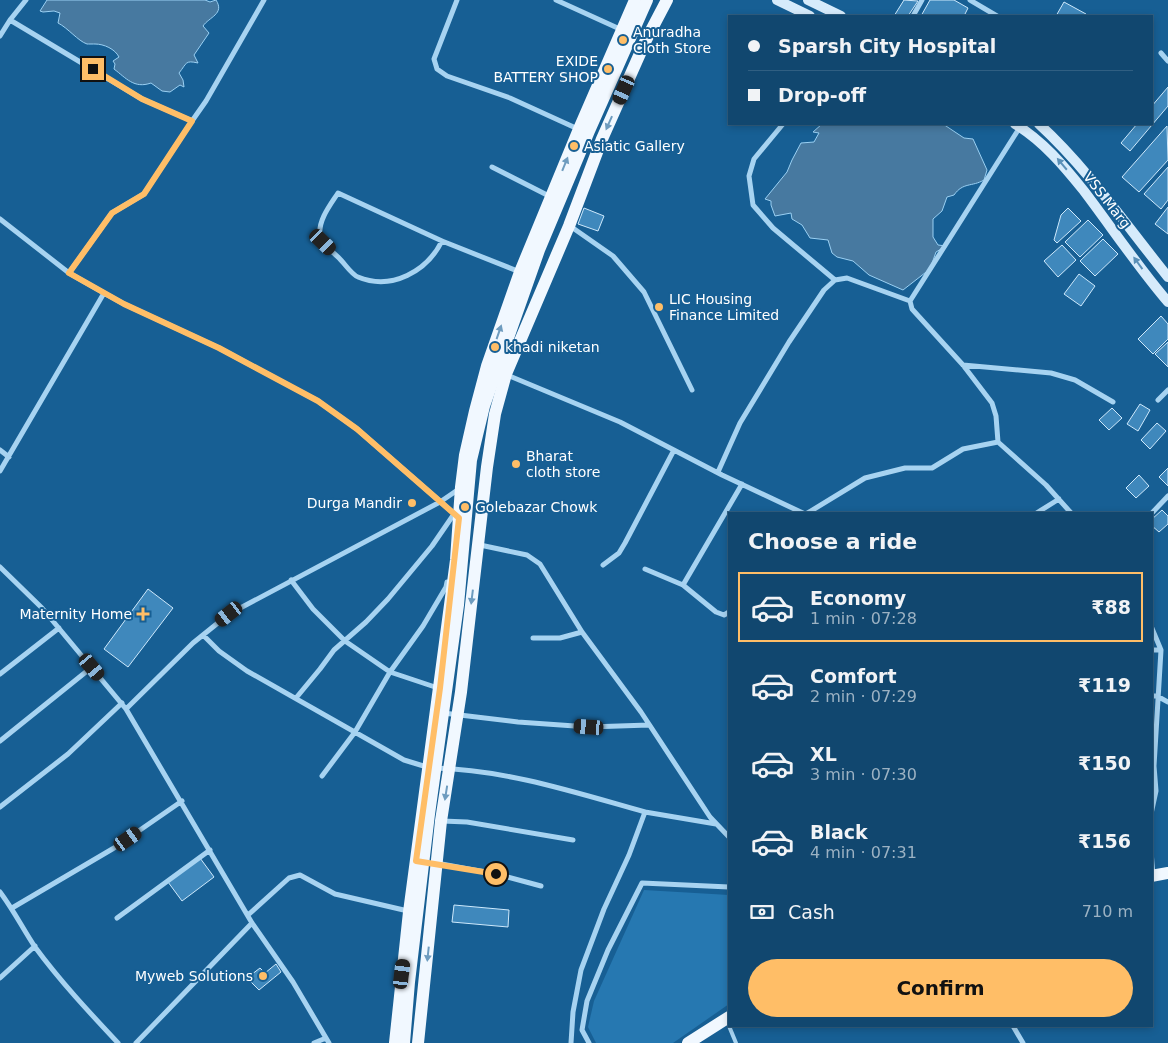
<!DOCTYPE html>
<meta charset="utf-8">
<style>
body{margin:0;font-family:"DejaVu Sans",sans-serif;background:#1a4e74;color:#f1f3f6;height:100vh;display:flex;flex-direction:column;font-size:19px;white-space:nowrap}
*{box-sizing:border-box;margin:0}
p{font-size:16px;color:#9cb2c3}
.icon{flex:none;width:28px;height:28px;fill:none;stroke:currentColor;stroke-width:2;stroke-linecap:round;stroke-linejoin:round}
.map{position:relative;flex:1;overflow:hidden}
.sheet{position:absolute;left:728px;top:512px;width:425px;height:515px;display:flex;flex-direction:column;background:#11476f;border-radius:0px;box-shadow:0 2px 8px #0003,0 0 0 1px #305f82}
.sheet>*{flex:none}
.top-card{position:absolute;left:728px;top:15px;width:425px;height:110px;border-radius:0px;box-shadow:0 2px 8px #0003,0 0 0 1px #305f82;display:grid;align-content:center;height:110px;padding:0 20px;background:#11476f}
.end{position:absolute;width:22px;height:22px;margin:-11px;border:6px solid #ffbe67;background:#111;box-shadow:0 0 0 2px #111}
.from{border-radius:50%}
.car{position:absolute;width:15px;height:30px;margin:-15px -8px;border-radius:6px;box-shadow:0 0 4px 1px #0007;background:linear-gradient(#222 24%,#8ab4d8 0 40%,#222 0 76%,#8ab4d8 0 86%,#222 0)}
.top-card b{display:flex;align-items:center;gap:18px;height:48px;font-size:19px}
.top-card b+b{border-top:1px solid #305f82}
.top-card i{width:12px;height:12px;background:#f1f3f6}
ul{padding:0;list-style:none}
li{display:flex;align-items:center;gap:15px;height:70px;margin:0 10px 8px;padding:0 10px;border:2px solid transparent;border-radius:0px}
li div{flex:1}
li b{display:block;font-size:19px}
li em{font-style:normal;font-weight:600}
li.on{border-color:#ffbe67}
li>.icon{width:45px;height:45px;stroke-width:1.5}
h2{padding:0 20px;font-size:22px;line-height:60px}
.pay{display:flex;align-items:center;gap:12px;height:55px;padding:0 20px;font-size:19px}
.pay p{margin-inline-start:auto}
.button{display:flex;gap:10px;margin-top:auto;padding:10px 20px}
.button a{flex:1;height:58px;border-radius:30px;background:#ffbe67;color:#111;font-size:20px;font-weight:600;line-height:58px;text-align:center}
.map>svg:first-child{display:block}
.green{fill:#2678b1}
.water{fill:#4779a0;stroke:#9ad0f3}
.building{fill:#3f88bc;stroke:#cee9fc}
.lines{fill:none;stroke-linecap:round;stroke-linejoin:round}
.service{stroke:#a7d3f1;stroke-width:4}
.minor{stroke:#a7d3f1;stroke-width:5}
.secondary{stroke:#d6ebfb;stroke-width:10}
.primary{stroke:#f1f8ff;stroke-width:12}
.primary-bridge{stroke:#f1f8ff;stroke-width:12}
.oneway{fill:#6e9cbf}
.oneway2{fill:#5a90b8}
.route{stroke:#ffbe67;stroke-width:6}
.poi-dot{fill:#ffbe67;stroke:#175f94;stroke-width:2}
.labels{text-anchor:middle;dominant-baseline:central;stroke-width:4;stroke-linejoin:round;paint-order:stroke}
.poi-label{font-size:14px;fill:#fff;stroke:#175f94;text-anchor:start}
.street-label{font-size:14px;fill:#fff;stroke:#175f94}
</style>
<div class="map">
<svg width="1168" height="1043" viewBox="0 0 1168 1043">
<rect width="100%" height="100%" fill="#175f94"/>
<!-- green -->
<path class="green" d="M 644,890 L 729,895 L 729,1004 L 673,1043 L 596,1043 L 588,1027 L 594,1001 Z"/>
<!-- water -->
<path class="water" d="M 47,0 L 205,0 L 210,2 L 216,0 C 225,14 209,17 203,26 L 209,33 L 194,55 L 198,63 C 185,60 187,63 179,73 L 183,80 L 184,87 L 180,85 L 170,92 L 162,91 L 151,83 C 134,89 126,78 114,69 L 115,64 L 113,61 L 119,57 C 115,49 104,44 95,44 C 94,44 88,44 87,44 C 78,41 68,28 58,23 L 60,13 L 54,11 L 43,12 L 40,11 Z
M 822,124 L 943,124 L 964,138 L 973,139 L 987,170 L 984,180 C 972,187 963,182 954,195 L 947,197 L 942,211 L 933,219 L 933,237 L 938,245 L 946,246 L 936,252 L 930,269 L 903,290 L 869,275 L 853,261 L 837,257 L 832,253 L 828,240 L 810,238 L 802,225 L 792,219 L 791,213 L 775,216 L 771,205 L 771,201 L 765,199 L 787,172 L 792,160 L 801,143 L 814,142 L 819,133 L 813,132 Z"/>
<!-- building -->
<path class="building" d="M 904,0 L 918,1 L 908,16 L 894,16 Z
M 930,0 L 954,0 L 968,8 L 964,16 L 921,16 Z
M 1064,2 L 1086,14 L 1085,16 L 1056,16 Z
M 1168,87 L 1168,106 L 1130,151 L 1121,143 L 1137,124 L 1151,124 L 1151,107 Z
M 1167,126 L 1168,160 L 1139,192 L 1122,177 Z
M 1168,167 L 1168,200 L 1161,209 L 1144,194 Z
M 1168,207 L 1168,234 L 1155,224 Z
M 584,208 L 604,216 L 598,231 L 578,224 Z
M 1068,208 L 1081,221 L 1057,243 L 1054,240 L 1061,215 Z
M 1088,220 L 1103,235 L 1080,257 L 1065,242 Z
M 1103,239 L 1118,254 L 1095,276 L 1080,261 Z
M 1062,245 L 1076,260 L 1058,277 L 1044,261 Z
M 1079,274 L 1095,286 L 1081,306 L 1064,294 Z
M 1161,316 L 1168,324 L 1168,339 L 1153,354 L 1138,339 Z
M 1168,342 L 1168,367 L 1155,354 Z
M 1140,404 L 1150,410 L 1138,431 L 1127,424 Z
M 1112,408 L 1122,418 L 1109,430 L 1099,420 Z
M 1157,423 L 1166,431 L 1150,449 L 1141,440 Z
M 1168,468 L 1168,486 L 1159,477 Z
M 1139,475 L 1149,486 L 1136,498 L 1126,488 Z
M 1162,510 L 1168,516 L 1168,524 L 1159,532 L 1151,525 L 1151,520 Z
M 148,589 L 173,608 L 128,667 L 104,649 Z
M 200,858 L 214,877 L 182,901 L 168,882 Z
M 454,905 L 509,910 L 508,927 L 452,922 Z
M 276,964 L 281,972 L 259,990 L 247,978 L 260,968 L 265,973 Z"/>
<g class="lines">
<!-- service -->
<path class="service" d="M 729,1026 L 736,1043"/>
<!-- minor -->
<path class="minor" d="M 457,0 L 434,59 L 437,69 L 447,76 L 510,98 L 578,129
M 556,0 L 622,30
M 970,0 L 997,16
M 913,16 L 922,0
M 10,20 L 142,99 L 192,121
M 0,36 L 10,20 L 26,0
M 1161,53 L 1168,61
M 783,124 L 754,159 L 749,176 L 753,205 L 773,228 L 835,280
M 492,167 L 551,197
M 0,219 L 69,273 L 104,293 L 124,304 L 219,348 L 318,401 L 357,429 L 458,517
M 570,226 L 613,256 L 644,292 L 692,390
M 442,241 C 427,271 392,291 358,277 C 352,275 345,264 339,258 C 333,252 322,244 320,235 C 318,220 331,204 338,193 L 442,241 L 520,272
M 69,273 L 112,213 L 144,194 L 192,121 L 206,101 L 264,0
M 963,365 L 1051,373 L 1075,380 L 1113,402
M 507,375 L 620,422 L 722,475 L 805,514
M 1158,400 L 1168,390
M 998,442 L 996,416 L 992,403 L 963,365 L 912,309 L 910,301 L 1020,127
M 0,450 L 9,457
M 0,471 L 104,293
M 718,472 L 740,423 L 789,342 L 824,290 L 835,280 L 847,278 L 910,301
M 806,514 L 865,478 L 905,468 L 932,468 L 963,449 L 998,442 L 1046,485 L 1072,514
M 1035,514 L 1059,499
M 1151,514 L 1168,496
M 480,545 L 527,555 L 540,564 L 582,632 L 641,712 L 710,817 L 729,837
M 603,565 L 619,553 L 625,543 L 674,450
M 0,567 L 42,608 L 126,709 L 252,923 L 293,982 L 329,1043
M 645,569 L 683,585 L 716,612 L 724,615 L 729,612
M 291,580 L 313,609 L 345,641 L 390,672 L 438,688
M 683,585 L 742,484
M 1151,626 L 1161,650 L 1154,766 L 1156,791 L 1151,814
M 203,635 L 219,651 L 247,671 L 404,760 L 427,767
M 533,638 L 560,638 L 582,632
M 1151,650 L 1161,650
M 0,674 L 59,628
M 1151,696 L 1157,696 L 1168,702
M 296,698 L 320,669 L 334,650 L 366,622 L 388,599 L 432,546 L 454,514
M 126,709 L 193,643 L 229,614 L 440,502 L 459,489
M 443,713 L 518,722 L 589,727 L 649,725
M 0,741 L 92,667
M 436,768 C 507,770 577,793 645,812 L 629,855 L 604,909 L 581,970 L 573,1012 L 571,1043
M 322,776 L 355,732 L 390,672 L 423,626 L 446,587 L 447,582
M 0,807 L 68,754 L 122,703
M 645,812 L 716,824
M 442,821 L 467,822 L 573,840
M 1151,851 L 1153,875
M 436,863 L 496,874 L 541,886
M 0,892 C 13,909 23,929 35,947 C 60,981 89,1012 118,1043
M 12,908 L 114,848 L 182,801
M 248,915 L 289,878 L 300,875 L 335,894 L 408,911
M 117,918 L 210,850
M 0,978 L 35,946
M 1013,1026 L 1023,1043
M 136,1043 L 252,923
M 314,1043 L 326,1038
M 589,1043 L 582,1030 L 587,1001 L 608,950 L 642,883 L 729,887"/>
<!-- secondary -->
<path class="secondary" d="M 777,0 L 810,16
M 808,0 L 841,16
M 1015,124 C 1043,141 1064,166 1084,191 C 1112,228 1138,267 1168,302
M 1039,124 C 1088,169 1126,225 1168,277"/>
<!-- primary -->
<path class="primary" d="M 1151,876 L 1168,873
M 395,1043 L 409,912 L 456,560 L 461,487 L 465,455 L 475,411 L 487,366 L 520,272 L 579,129 L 635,0
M 418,1043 L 441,821 L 461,692 L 487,467 L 495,414 L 506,374 L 569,226 L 602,139 L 646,40 L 667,0
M 688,1043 L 729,1017"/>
<!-- primary-bridge -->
<path class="primary-bridge" d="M 404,1043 L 409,982 L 429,814 L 458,605 L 471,460 L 484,406 L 539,250 L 589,131 L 647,0"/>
</g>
<!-- one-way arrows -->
<defs><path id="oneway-solid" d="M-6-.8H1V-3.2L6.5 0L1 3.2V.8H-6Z" transform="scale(1.25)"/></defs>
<g class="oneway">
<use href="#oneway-solid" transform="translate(609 123) rotate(114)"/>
<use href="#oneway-solid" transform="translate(565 164) rotate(-68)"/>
<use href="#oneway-solid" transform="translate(499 332) rotate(-71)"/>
<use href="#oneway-solid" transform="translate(472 597) rotate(97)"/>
<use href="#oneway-solid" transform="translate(446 793) rotate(99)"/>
<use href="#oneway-solid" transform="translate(428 954) rotate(96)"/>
</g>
<g class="oneway2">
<use href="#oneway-solid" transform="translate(1062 164) rotate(-130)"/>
<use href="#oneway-solid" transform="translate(1138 263) rotate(-126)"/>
</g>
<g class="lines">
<!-- route -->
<path class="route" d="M 93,69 L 142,99 L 192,121 L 144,194 L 112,213 L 69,273 L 124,304 L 219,348 L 318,401 L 357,429 L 459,518 L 440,688 L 416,861 L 496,874"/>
</g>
<!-- markers -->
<g class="poi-dot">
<circle cx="623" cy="40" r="5"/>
<circle cx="608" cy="69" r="5"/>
<circle cx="574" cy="146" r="5"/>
<circle cx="659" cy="307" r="5"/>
<circle cx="495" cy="347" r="5"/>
<circle cx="516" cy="464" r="5"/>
<circle cx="412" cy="503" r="5"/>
<circle cx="465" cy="507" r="5"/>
<path d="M140.5 606.5h5v5h5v5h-5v5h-5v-5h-5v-5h5z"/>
<circle cx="263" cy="976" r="5"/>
</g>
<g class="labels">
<!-- poi labels -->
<g class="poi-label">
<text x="633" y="32">Anuradha<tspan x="633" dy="16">Cloth Store</tspan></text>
<text x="598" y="61" text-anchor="end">EXIDE<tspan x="598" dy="16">BATTERY SHOP</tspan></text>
<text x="584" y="146">Asiatic Gallery</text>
<text x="669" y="299">LIC Housing<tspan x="669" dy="16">Finance Limited</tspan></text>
<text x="505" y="347">khadi niketan</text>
<text x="526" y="456">Bharat<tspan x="526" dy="16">cloth store</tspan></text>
<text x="402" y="503" text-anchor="end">Durga Mandir</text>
<text x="475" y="507">Golebazar Chowk</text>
<text x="132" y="614" text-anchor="end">Maternity Home</text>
<text x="253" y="976" text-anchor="end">Myweb Solutions</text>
</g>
<!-- street labels -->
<g class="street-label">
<text transform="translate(1107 200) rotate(52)">VSS Marg</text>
</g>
</g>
</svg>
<i class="end from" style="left:496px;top:874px"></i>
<i class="end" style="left:93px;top:69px"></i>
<i class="car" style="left:624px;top:90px;rotate:204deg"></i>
<i class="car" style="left:323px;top:242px;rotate:134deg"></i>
<i class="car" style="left:229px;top:614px;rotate:232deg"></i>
<i class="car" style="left:92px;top:667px;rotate:140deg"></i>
<i class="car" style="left:589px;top:727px;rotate:274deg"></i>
<i class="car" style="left:128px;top:839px;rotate:55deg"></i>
<i class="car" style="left:402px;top:974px;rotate:7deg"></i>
<div class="top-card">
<b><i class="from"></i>Sparsh City Hospital</b>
<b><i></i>Drop-off</b>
</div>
<section class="sheet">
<h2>Choose a ride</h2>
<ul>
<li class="on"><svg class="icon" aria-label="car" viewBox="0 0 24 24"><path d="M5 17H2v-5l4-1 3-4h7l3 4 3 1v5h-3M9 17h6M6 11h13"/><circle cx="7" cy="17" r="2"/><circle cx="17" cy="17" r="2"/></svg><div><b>Economy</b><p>1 min · 07:28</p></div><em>₹88</em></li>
<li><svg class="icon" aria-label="car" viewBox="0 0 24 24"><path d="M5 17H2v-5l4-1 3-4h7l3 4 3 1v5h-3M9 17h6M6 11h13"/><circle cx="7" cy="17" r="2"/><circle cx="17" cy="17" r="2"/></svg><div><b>Comfort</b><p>2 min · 07:29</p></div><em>₹119</em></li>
<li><svg class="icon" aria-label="car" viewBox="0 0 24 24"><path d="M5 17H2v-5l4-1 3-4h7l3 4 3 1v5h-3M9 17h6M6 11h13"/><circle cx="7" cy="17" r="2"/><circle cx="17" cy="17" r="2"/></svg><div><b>XL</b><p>3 min · 07:30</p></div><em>₹150</em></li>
<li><svg class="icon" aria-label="car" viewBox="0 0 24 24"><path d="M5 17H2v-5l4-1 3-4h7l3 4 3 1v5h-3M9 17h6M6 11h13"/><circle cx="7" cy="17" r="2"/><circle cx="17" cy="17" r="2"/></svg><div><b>Black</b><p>4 min · 07:31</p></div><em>₹156</em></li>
</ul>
<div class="pay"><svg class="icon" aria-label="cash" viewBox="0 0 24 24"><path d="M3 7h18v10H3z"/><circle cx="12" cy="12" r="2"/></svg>Cash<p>710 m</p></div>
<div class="button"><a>Confirm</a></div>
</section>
</div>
